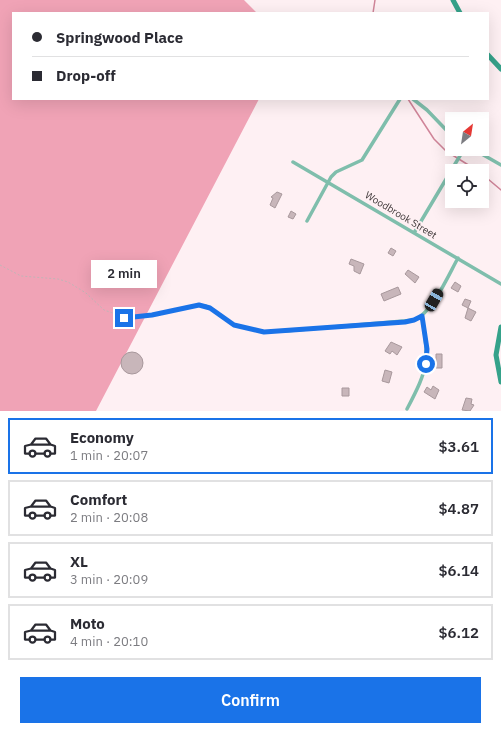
<!DOCTYPE html>
<meta charset="utf-8">
<style>
body{margin:0;font-family:"IBM Plex Sans",sans-serif;background:#f7f7f7;color:#2b2b33;height:100vh;display:flex;flex-direction:column;font-size:15px;white-space:nowrap}
*{box-sizing:border-box;margin:0}
p{font-size:13px;color:#7c7c81}
.icon{flex:none;width:22px;height:22px;fill:none;stroke:currentColor;stroke-width:2;stroke-linecap:round;stroke-linejoin:round}
.map{position:relative;height:411px;overflow:hidden}
.panel{display:flex;flex-direction:column;background:#fff;flex:1}
.panel>*{flex:none}
.top-card{position:absolute;left:12px;top:12px;width:477px;height:88px;border-radius:0px;box-shadow:0 4px 16px #0002;display:grid;align-content:center;height:88px;padding:0 20px;background:#fff}
.needle{width:26px;rotate:30deg}
.fabs{position:absolute;left:445px;top:112px;display:grid;gap:8px}
.fabs a{display:grid;place-items:center;width:44px;height:44px;border-radius:0px;background:#fff;box-shadow:0 4px 16px #0002;font-size:20px}
.end{position:absolute;width:18px;height:18px;margin:-9px;border:5px solid #1a73e8;background:#fff;box-shadow:0 0 0 2px #fff}
.from{border-radius:50%}
.bubble{position:absolute;height:28px;border-radius:0px;background:#fff;box-shadow:0 4px 16px #0002;font-size:13px;font-weight:600;line-height:28px;text-align:center}
.car{position:absolute;width:12px;height:24px;margin:-12px -6px;border-radius:5px;box-shadow:0 0 3px 1px #0007;background:linear-gradient(#222 24%,#8ab4d8 0 40%,#222 0 76%,#8ab4d8 0 86%,#222 0)}
.top-card b{display:flex;align-items:center;gap:14px;height:38px;font-size:15px}
.top-card b+b{border-top:1px solid #e1e1e2}
.top-card i{width:10px;height:10px;background:#2b2b33}
ul{padding:7px 0 0;list-style:none}
li{display:flex;align-items:center;gap:12px;height:56px;margin:0 8px 6px;padding:0 12px;border:2px solid #e1e1e2;border-radius:0px}
li div{flex:1}
li b{display:block;font-size:15px}
li em{font-style:normal;font-weight:600}
li.selected{border-color:#1a73e8}
li>.icon{width:36px;height:36px;stroke-width:1.5}
.button{display:flex;gap:8px;margin-top:auto;padding:8px 20px}
.button a{flex:1;height:46px;border-radius:0px;background:#1a73e8;color:#fff;font-size:16px;font-weight:600;line-height:46px;text-align:center}
.map>svg:first-child{display:block}
.forest{fill:#f0a3b6}
.lines{fill:none;stroke-linecap:round;stroke-linejoin:round}
.stream{stroke:#d08599;stroke-width:1.5}
.building{fill:#c8b6ba;stroke:#a8989c}
.path{stroke:#c1b5b7;stroke-width:1;stroke-dasharray:2 2;stroke-linecap:butt}
.lane{stroke:#7fbeac;stroke-width:1.5}
.street{stroke:#7fbeac;stroke-width:3.5}
.secondary{stroke:#35a28a;stroke-width:5}
.route{stroke:#1a73e8;stroke-width:5}
.labels{text-anchor:middle;dominant-baseline:central;stroke-width:3.5;stroke-linejoin:round;paint-order:stroke}
.street-label{font-size:10px;fill:#3c3536;stroke:#fef0f3}
</style>
<div class="map">
<svg width="501" height="411" viewBox="0 0 501 411">
<rect width="100%" height="100%" fill="#fef0f3"/>
<!-- forest -->
<path class="forest" d="M 0,0 L 244,0 L 257,13 L 13,13 L 13,99 L 259,99 L 96,411 L 0,411 Z"/>
<g class="lines">
<!-- stream -->
<path class="stream" d="M 373,13 L 375,0
M 408,99 L 434,139 L 446,151 L 478,171
M 482,174 L 501,190"/>
</g>
<!-- building -->
<path class="building" d="M 277,192 L 282,194 L 275,208 L 270,205 L 273,198 L 271,197 Z
M 291,211 L 296,214 L 293,219 L 288,217 Z
M 391,248 L 396,251 L 393,256 L 388,253 Z
M 351,259 L 364,264 L 360,274 L 354,271 L 354,266 L 349,264 Z
M 408,270 L 419,277 L 415,283 L 405,274 Z
M 455,282 L 461,286 L 458,292 L 451,288 Z
M 398,287 L 401,294 L 384,301 L 381,294 Z
M 465,299 L 471,301 L 468,308 L 462,305 Z
M 468,308 L 476,312 L 471,321 L 465,318 Z
M 391,342 L 402,347 L 397,355 L 392,351 L 390,354 L 385,351 Z
M121 363a11 11 0 1 1 22 0a11 11 0 1 1-22 0Z
M 436,354 L 442,354 L 442,368 L 436,368 Z
M 385,370 L 392,372 L 389,383 L 382,381 Z
M 433,386 L 439,390 L 435,399 L 424,392 L 427,387 L 431,390 Z
M 342,388 L 349,388 L 349,396 L 342,396 Z
M 466,398 L 472,399 L 471,404 L 474,405 L 470,411 L 462,410 Z"/>
<g class="lines">
<!-- path -->
<path class="path" d="M 0,265 L 21,276 L 58,279 L 68,282 L 86,293 L 104,310 L 121,316"/>
<!-- lane -->
<path class="lane" d="M 124,318 L 152,315 L 191,306 L 206,305 L 228,321 L 242,328 L 263,332 L 284,331"/>
<!-- street -->
<path class="street" d="M 413,99 L 427,110 L 452,136
M 473,149 L 501,165
M 293,162 L 501,284
M 307,221 L 331,177 L 336,172 L 362,160 L 400,99
M 414,233 L 464,149
M 285,331 L 415,320 C 433,311 448,276 458,258
M 407,409 C 429,367 429,362 422,316"/>
<!-- secondary -->
<path class="secondary" d="M 453,0 L 460,13
M 488,55 L 501,69
M 501,327 L 496,355 L 501,382"/>
</g>
<g class="lines">
<!-- route -->
<path class="route" d="M 124,318 L 152,315 L 199,305 L 210,308 L 234,325 L 264,332 L 405,322 L 414,320 L 422,316 L 427,349 L 426,364"/>
</g>
<g class="labels">
<!-- street labels -->
<g class="street-label">
<text transform="translate(401 215) rotate(31)">Woodbrook Street</text>
</g>
</g>
</svg>
<div class="fabs">
<a><svg class="needle" viewBox="-14 -14 28 28"><path d="M0-13l5 13h-10z" fill="#e53935"/><path d="M0 13l5-13h-10z" fill="#7c7c81"/></svg></a>
<a><svg class="icon" aria-label="locate" viewBox="0 0 24 24"><circle cx="12" cy="12" r="6"/><path d="M12 2v4M12 18v4M2 12h4M18 12h4"/></svg></a>
</div>
<i class="end from" style="left:426px;top:364px"></i>
<i class="end" style="left:124px;top:318px"></i>
<div class="bubble" style="left:91px;top:260px;width:66px">2 min</div>
<i class="car" style="left:434px;top:300px;rotate:30deg"></i>
<div class="top-card">
<b><i class="from"></i>Springwood Place</b>
<b><i></i>Drop-off</b>
</div>
</div>
<section class="panel">
<ul>
<li class="selected"><svg class="icon" aria-label="car" viewBox="0 0 24 24"><path d="M5 17H2v-5l4-1 3-4h7l3 4 3 1v5h-3M9 17h6M6 11h13"/><circle cx="7" cy="17" r="2"/><circle cx="17" cy="17" r="2"/></svg><div><b>Economy</b><p>1 min · 20:07</p></div><em>$3.61</em></li>
<li><svg class="icon" aria-label="car" viewBox="0 0 24 24"><path d="M5 17H2v-5l4-1 3-4h7l3 4 3 1v5h-3M9 17h6M6 11h13"/><circle cx="7" cy="17" r="2"/><circle cx="17" cy="17" r="2"/></svg><div><b>Comfort</b><p>2 min · 20:08</p></div><em>$4.87</em></li>
<li><svg class="icon" aria-label="car" viewBox="0 0 24 24"><path d="M5 17H2v-5l4-1 3-4h7l3 4 3 1v5h-3M9 17h6M6 11h13"/><circle cx="7" cy="17" r="2"/><circle cx="17" cy="17" r="2"/></svg><div><b>XL</b><p>3 min · 20:09</p></div><em>$6.14</em></li>
<li><svg class="icon" aria-label="car" viewBox="0 0 24 24"><path d="M5 17H2v-5l4-1 3-4h7l3 4 3 1v5h-3M9 17h6M6 11h13"/><circle cx="7" cy="17" r="2"/><circle cx="17" cy="17" r="2"/></svg><div><b>Moto</b><p>4 min · 20:10</p></div><em>$6.12</em></li>
</ul>
<div class="button"><a>Confirm</a></div>
</section>
